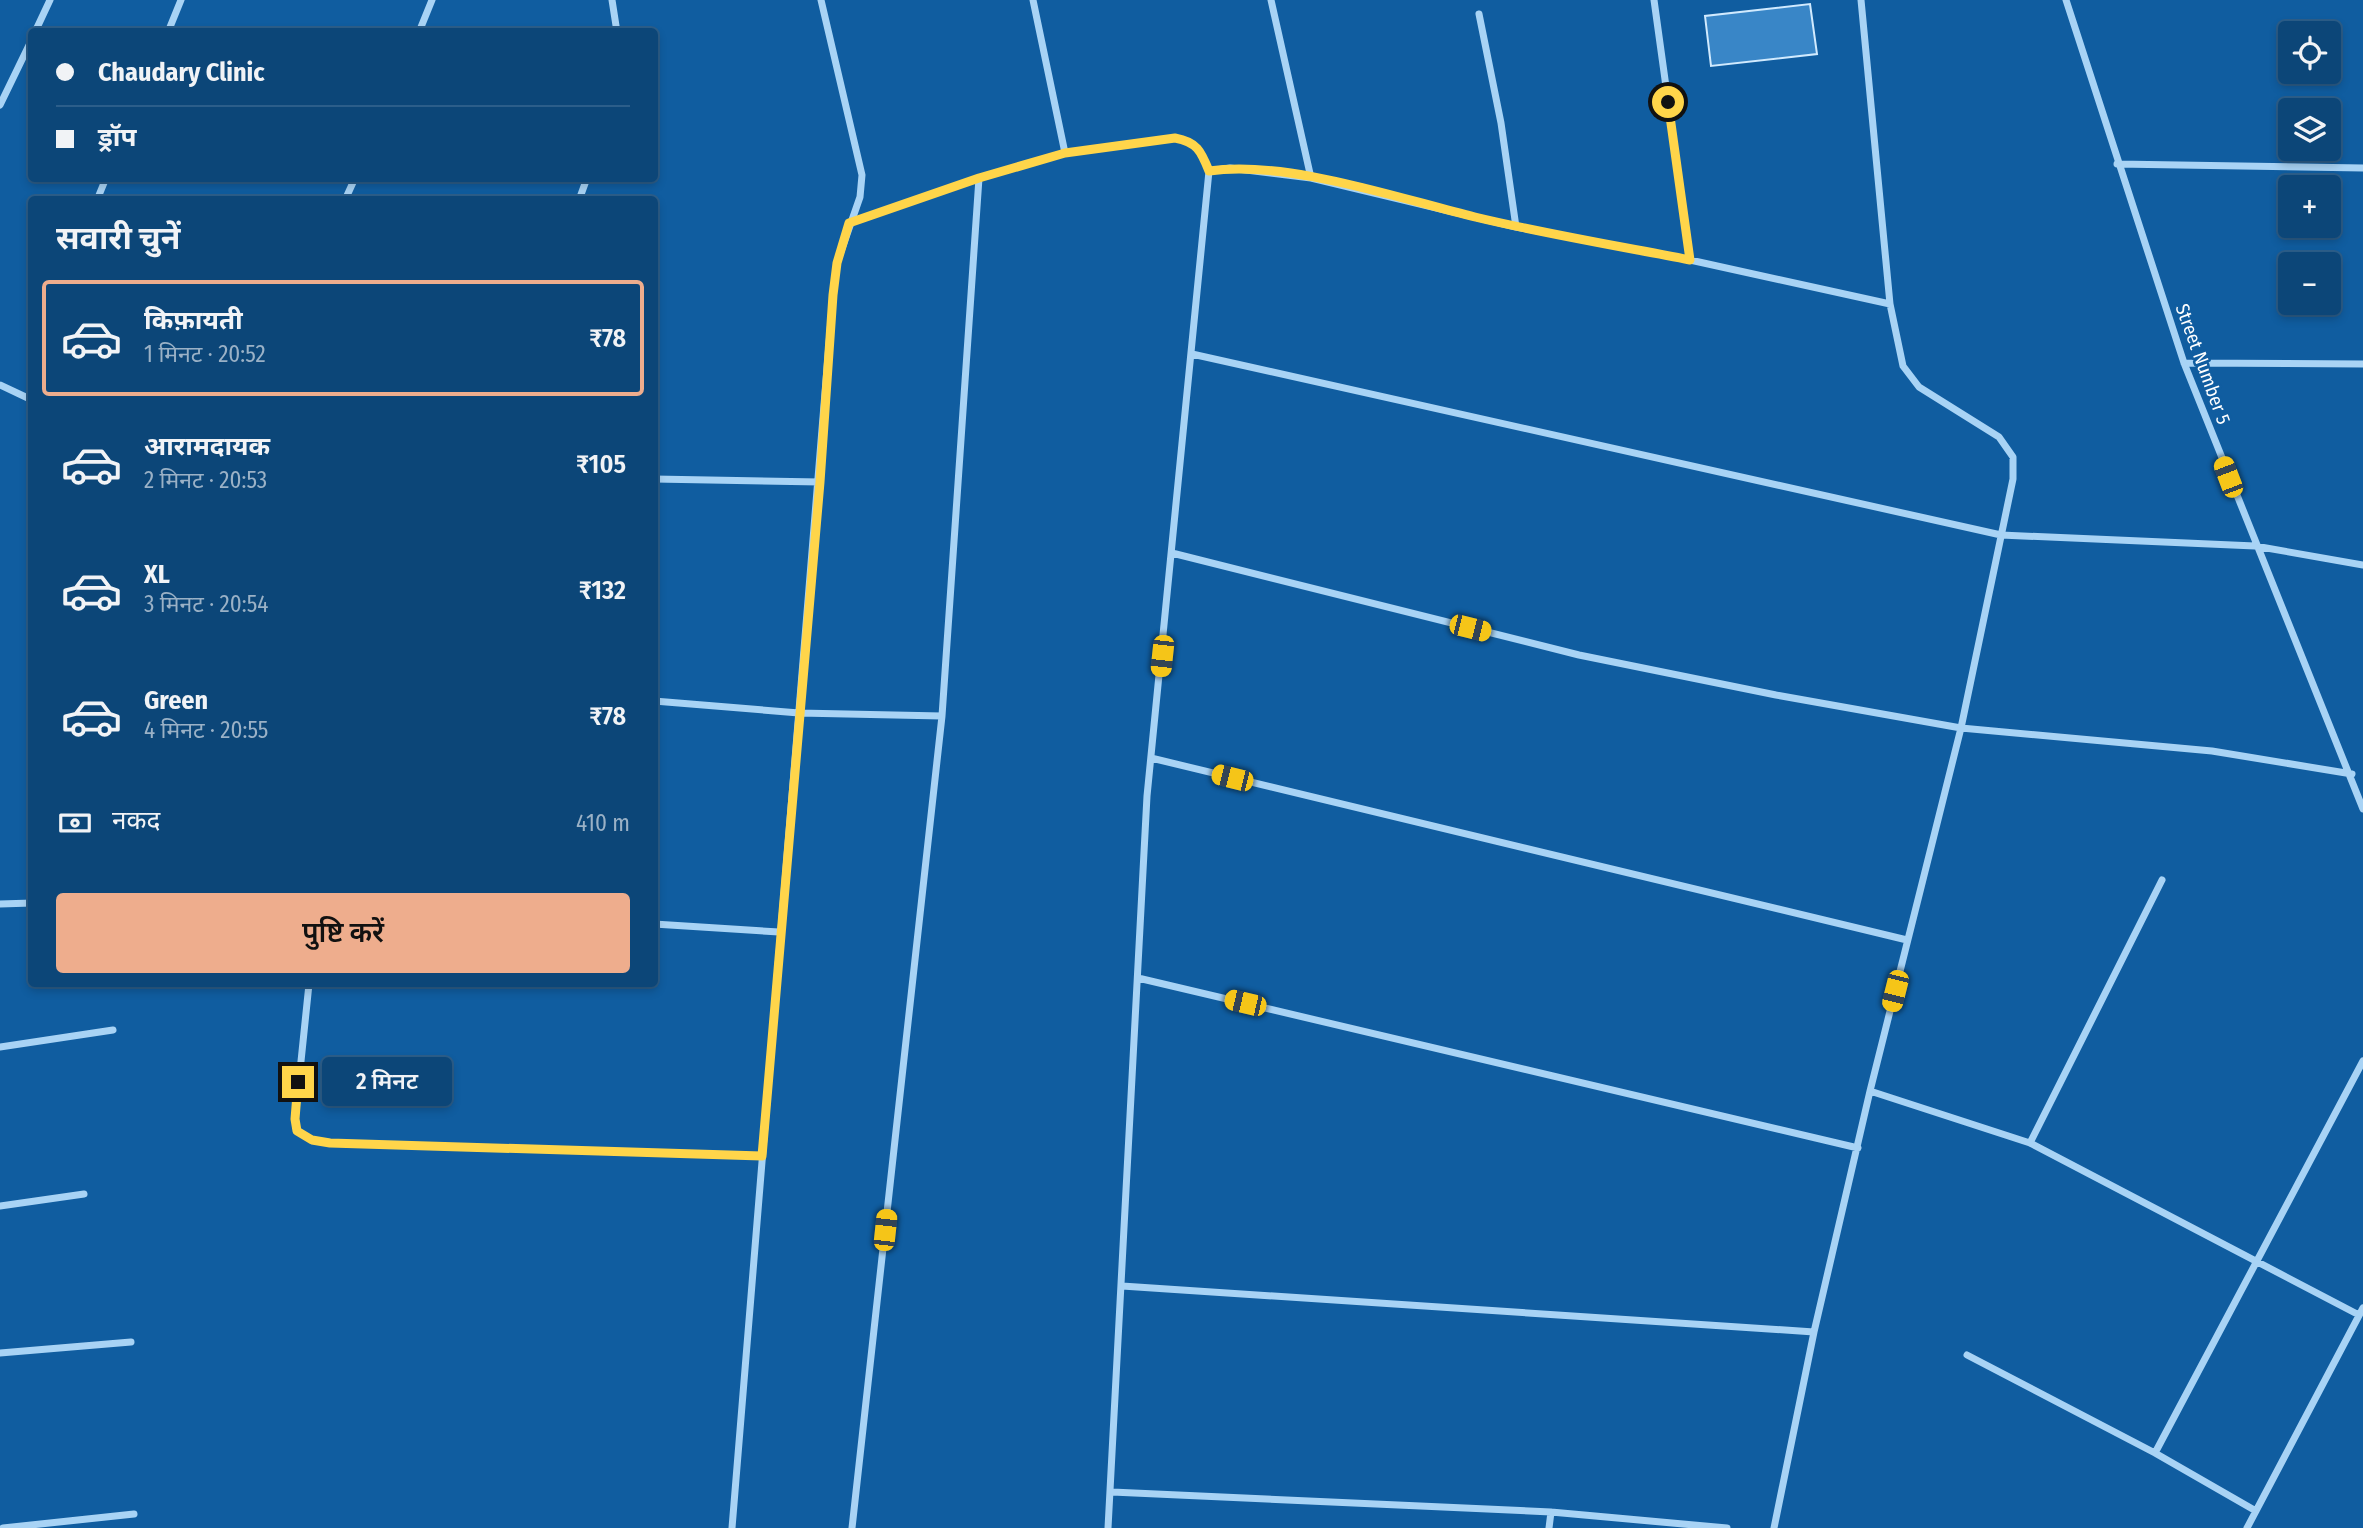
<!DOCTYPE html>
<html lang="hi">
<meta charset="utf-8">
<style>
body{margin:0;font-family:"Fira Sans Condensed","Noto Sans Devanagari",sans-serif;background:#154d7d;color:#f1f3f6;height:100vh;display:flex;flex-direction:column;font-size:26px;white-space:nowrap}
*{box-sizing:border-box;margin:0}
p{font-size:23px;color:#9ab1c6}
.icon{flex:none;width:38px;height:38px;fill:none;stroke:currentColor;stroke-width:2;stroke-linecap:round;stroke-linejoin:round}
.map{position:relative;flex:1;overflow:hidden}
.drawer{position:absolute;left:28px;top:196px;width:630px;height:791px;display:flex;flex-direction:column;background:#0c4678;border-radius:7px;box-shadow:0 4px 10px #0003,0 0 0 2px #2c5e8a}
.drawer>*{flex:none}
.hud{position:absolute;left:28px;top:28px;width:630px;height:154px;border-radius:7px;box-shadow:0 4px 10px #0003,0 0 0 2px #2c5e8a;display:grid;align-content:center;height:154px;padding:0 28px;background:#0c4678}
.fabs{position:absolute;left:2278px;top:21px;display:grid;gap:14px}
.fabs a{display:grid;place-items:center;width:63px;height:63px;border-radius:7px;background:#0c4678;box-shadow:0 4px 10px #0003,0 0 0 2px #2c5e8a;font-size:35px}
.end{position:absolute;width:32px;height:32px;margin:-16px;border:9px solid #ffd54a;background:#111;box-shadow:0 0 0 4px #111}
.from{border-radius:50%}
.bubble{position:absolute;height:49px;border-radius:7px;background:#0c4678;box-shadow:0 4px 10px #0003,0 0 0 2px #2c5e8a;font-size:23px;font-weight:600;line-height:49px;text-align:center}
.car{position:absolute;width:21px;height:42px;margin:-21px -10px;border-radius:9px;box-shadow:0 0 5px 2px #0007;background:linear-gradient(#f5c518 24%,#345 0 40%,#f5c518 0 76%,#345 0 86%,#f5c518 0)}
.hud b{display:flex;align-items:center;gap:24px;height:66px;font-size:26px}
.hud b+b{border-top:2px solid #2c5e8a}
.hud i{width:18px;height:18px;background:#f1f3f6}
ul{padding:0;list-style:none}
li{display:flex;align-items:center;gap:21px;height:116px;margin:0 14px 10px;padding:0 14px;border:4px solid transparent;border-radius:7px}
li div{flex:1}
li b{display:block;font-size:26px}
li em{font-style:normal;font-weight:600}
li.current{border-color:#eead8d}
li>.icon{width:63px;height:63px;stroke-width:1.5}
h2{padding:0 28px;font-size:32px;line-height:84px}
.pay{display:flex;align-items:center;gap:18px;height:77px;padding:0 28px;font-size:26px}
.pay p{margin-inline-start:auto}
.action{display:flex;gap:14px;margin-top:auto;padding:14px 28px}
.action a{flex:1;height:80px;border-radius:7px;background:#eead8d;color:#111;font-size:28px;font-weight:600;line-height:80px;text-align:center}
.map>svg:first-child{display:block}
.building{fill:#3986c7;stroke:#d1eafe;stroke-width:2}
.lines{fill:none;stroke-linecap:round;stroke-linejoin:round}
.minor{stroke:#a8d3f5;stroke-width:7}
.route{stroke:#ffd54a;stroke-width:9}
.labels{text-anchor:middle;dominant-baseline:central;stroke-width:5;stroke-linejoin:round;paint-order:stroke}
.street-label{font-size:19px;fill:#fff;stroke:#105da0}
</style>
<div class="map">
<svg width="2363" height="1528" viewBox="0 0 2363 1528">
<rect width="100%" height="100%" fill="#105da0"/>
<!-- building -->
<path class="building" d="M 1810,4 L 1817,54 L 1711,66 L 1705,16 Z"/>
<g class="lines">
<!-- minor -->
<path class="minor" d="M 612,0 L 617,32
M 1033,0 L 1065,153
M 1271,0 L 1311,178
M 1654,0 L 1690,260
M 2066,0 L 2184,363 L 2363,809
M 1479,14 L 1501,123 L 1516,227
M 35,32 L 50,0
M 168,32 L 181,0
M 419,32 L 432,0
M 0,105 L 32,39
M 2117,164 L 2363,168
M 1209,171 L 1230,168 L 1311,178 L 1516,227 L 1690,260 L 1890,304
M 97,200 L 106,178
M 345,200 L 355,178
M 579,200 L 587,178
M 849,223 L 979,178 L 1065,153 L 1175,138 C 1197,142 1201,151 1209,171 L 1147,796 L 1108,1528
M 1192,354 L 2001,535 L 2255,546 L 2363,565
M 2184,363 L 2363,364
M 0,385 L 32,400
M 654,479 L 820,482
M 1172,553 L 1579,655 L 1776,695 L 1961,728 L 2212,751 L 2352,774
M 654,701 L 799,713 L 942,716
M 1151,758 L 1907,940
M 0,904 L 32,903
M 654,924 L 779,932
M 1138,978 L 1858,1148
M 309,984 L 295,1119 L 297,1131 L 312,1140 L 330,1143 L 762,1156
M 0,1047 L 113,1030
M 1870,1091 L 2030,1143 L 2359,1315
M 2030,1143 L 2162,880
M 0,1206 L 84,1194
M 1122,1286 L 1814,1332
M 0,1353 L 131,1342
M 1967,1355 L 2155,1453 L 2256,1511
M 2155,1453 L 2363,1061
M 1112,1492 L 1551,1512 L 1727,1528
M 3,1528 L 134,1514
M 732,1528 L 833,295 L 837,263 L 860,197 L 862,175 L 821,0
M 852,1528 L 942,716 L 979,178
M 1549,1528 L 1551,1512
M 1774,1528 L 1814,1332 L 1870,1091 L 1961,728 L 2013,479 L 2013,457 L 1999,437 L 1919,387 L 1903,366 L 1890,304 L 1861,0
M 2247,1528 L 2363,1308"/>
</g>
<g class="lines">
<!-- route -->
<path class="route" d="M 298,1082 L 295,1119 L 297,1131 L 312,1140 L 330,1143 L 762,1156 L 820,482 L 833,295 L 837,263 L 849,223 L 979,178 L 1065,153 L 1175,138 C 1197,142 1201,151 1209,171 C 1288,160 1397,198 1475,217 C 1546,234 1619,246 1690,260 L 1668,102"/>
</g>
<g class="labels">
<!-- street labels -->
<g class="street-label">
<text transform="translate(2203 364) rotate(70)">Street Number 5</text>
</g>
</g>
</svg>
<div class="fabs">
<a><svg class="icon" aria-label="locate" viewBox="0 0 24 24"><circle cx="12" cy="12" r="6"/><path d="M12 2v4M12 18v4M2 12h4M18 12h4"/></svg></a>
<a><svg class="icon" aria-label="layers" viewBox="0 0 24 24"><path d="M12 4l9 5-9 5-9-5zM3 14l9 5 9-5"/></svg></a>
<a>+</a>
<a>−</a>
</div>
<i class="end from" style="left:1668px;top:102px"></i>
<i class="end" style="left:298px;top:1082px"></i>
<div class="bubble" style="left:322px;top:1057px;width:130px">2 मिनट</div>
<i class="car" style="left:2228px;top:477px;rotate:339deg"></i>
<i class="car" style="left:1470px;top:628px;rotate:104deg"></i>
<i class="car" style="left:1162px;top:656px;rotate:186deg"></i>
<i class="car" style="left:1232px;top:778px;rotate:284deg"></i>
<i class="car" style="left:1895px;top:991px;rotate:194deg"></i>
<i class="car" style="left:1245px;top:1003px;rotate:283deg"></i>
<i class="car" style="left:885px;top:1230px;rotate:6deg"></i>
<div class="hud">
<b><i class="from"></i>Chaudary Clinic</b>
<b><i></i>ड्रॉप</b>
</div>
<section class="drawer">
<h2>सवारी चुनें</h2>
<ul>
<li class="current"><svg class="icon" aria-label="car" viewBox="0 0 24 24"><path d="M5 17H2v-5l4-1 3-4h7l3 4 3 1v5h-3M9 17h6M6 11h13"/><circle cx="7" cy="17" r="2"/><circle cx="17" cy="17" r="2"/></svg><div><b>किफ़ायती</b><p>1 मिनट · 20:52</p></div><em>₹78</em></li>
<li><svg class="icon" aria-label="car" viewBox="0 0 24 24"><path d="M5 17H2v-5l4-1 3-4h7l3 4 3 1v5h-3M9 17h6M6 11h13"/><circle cx="7" cy="17" r="2"/><circle cx="17" cy="17" r="2"/></svg><div><b>आरामदायक</b><p>2 मिनट · 20:53</p></div><em>₹105</em></li>
<li><svg class="icon" aria-label="car" viewBox="0 0 24 24"><path d="M5 17H2v-5l4-1 3-4h7l3 4 3 1v5h-3M9 17h6M6 11h13"/><circle cx="7" cy="17" r="2"/><circle cx="17" cy="17" r="2"/></svg><div><b>XL</b><p>3 मिनट · 20:54</p></div><em>₹132</em></li>
<li><svg class="icon" aria-label="car" viewBox="0 0 24 24"><path d="M5 17H2v-5l4-1 3-4h7l3 4 3 1v5h-3M9 17h6M6 11h13"/><circle cx="7" cy="17" r="2"/><circle cx="17" cy="17" r="2"/></svg><div><b>Green</b><p>4 मिनट · 20:55</p></div><em>₹78</em></li>
</ul>
<div class="pay"><svg class="icon" aria-label="cash" viewBox="0 0 24 24"><path d="M3 7h18v10H3z"/><circle cx="12" cy="12" r="2"/></svg>नकद<p>410 m</p></div>
<div class="action"><a>पुष्टि करें</a></div>
</section>
</div>
